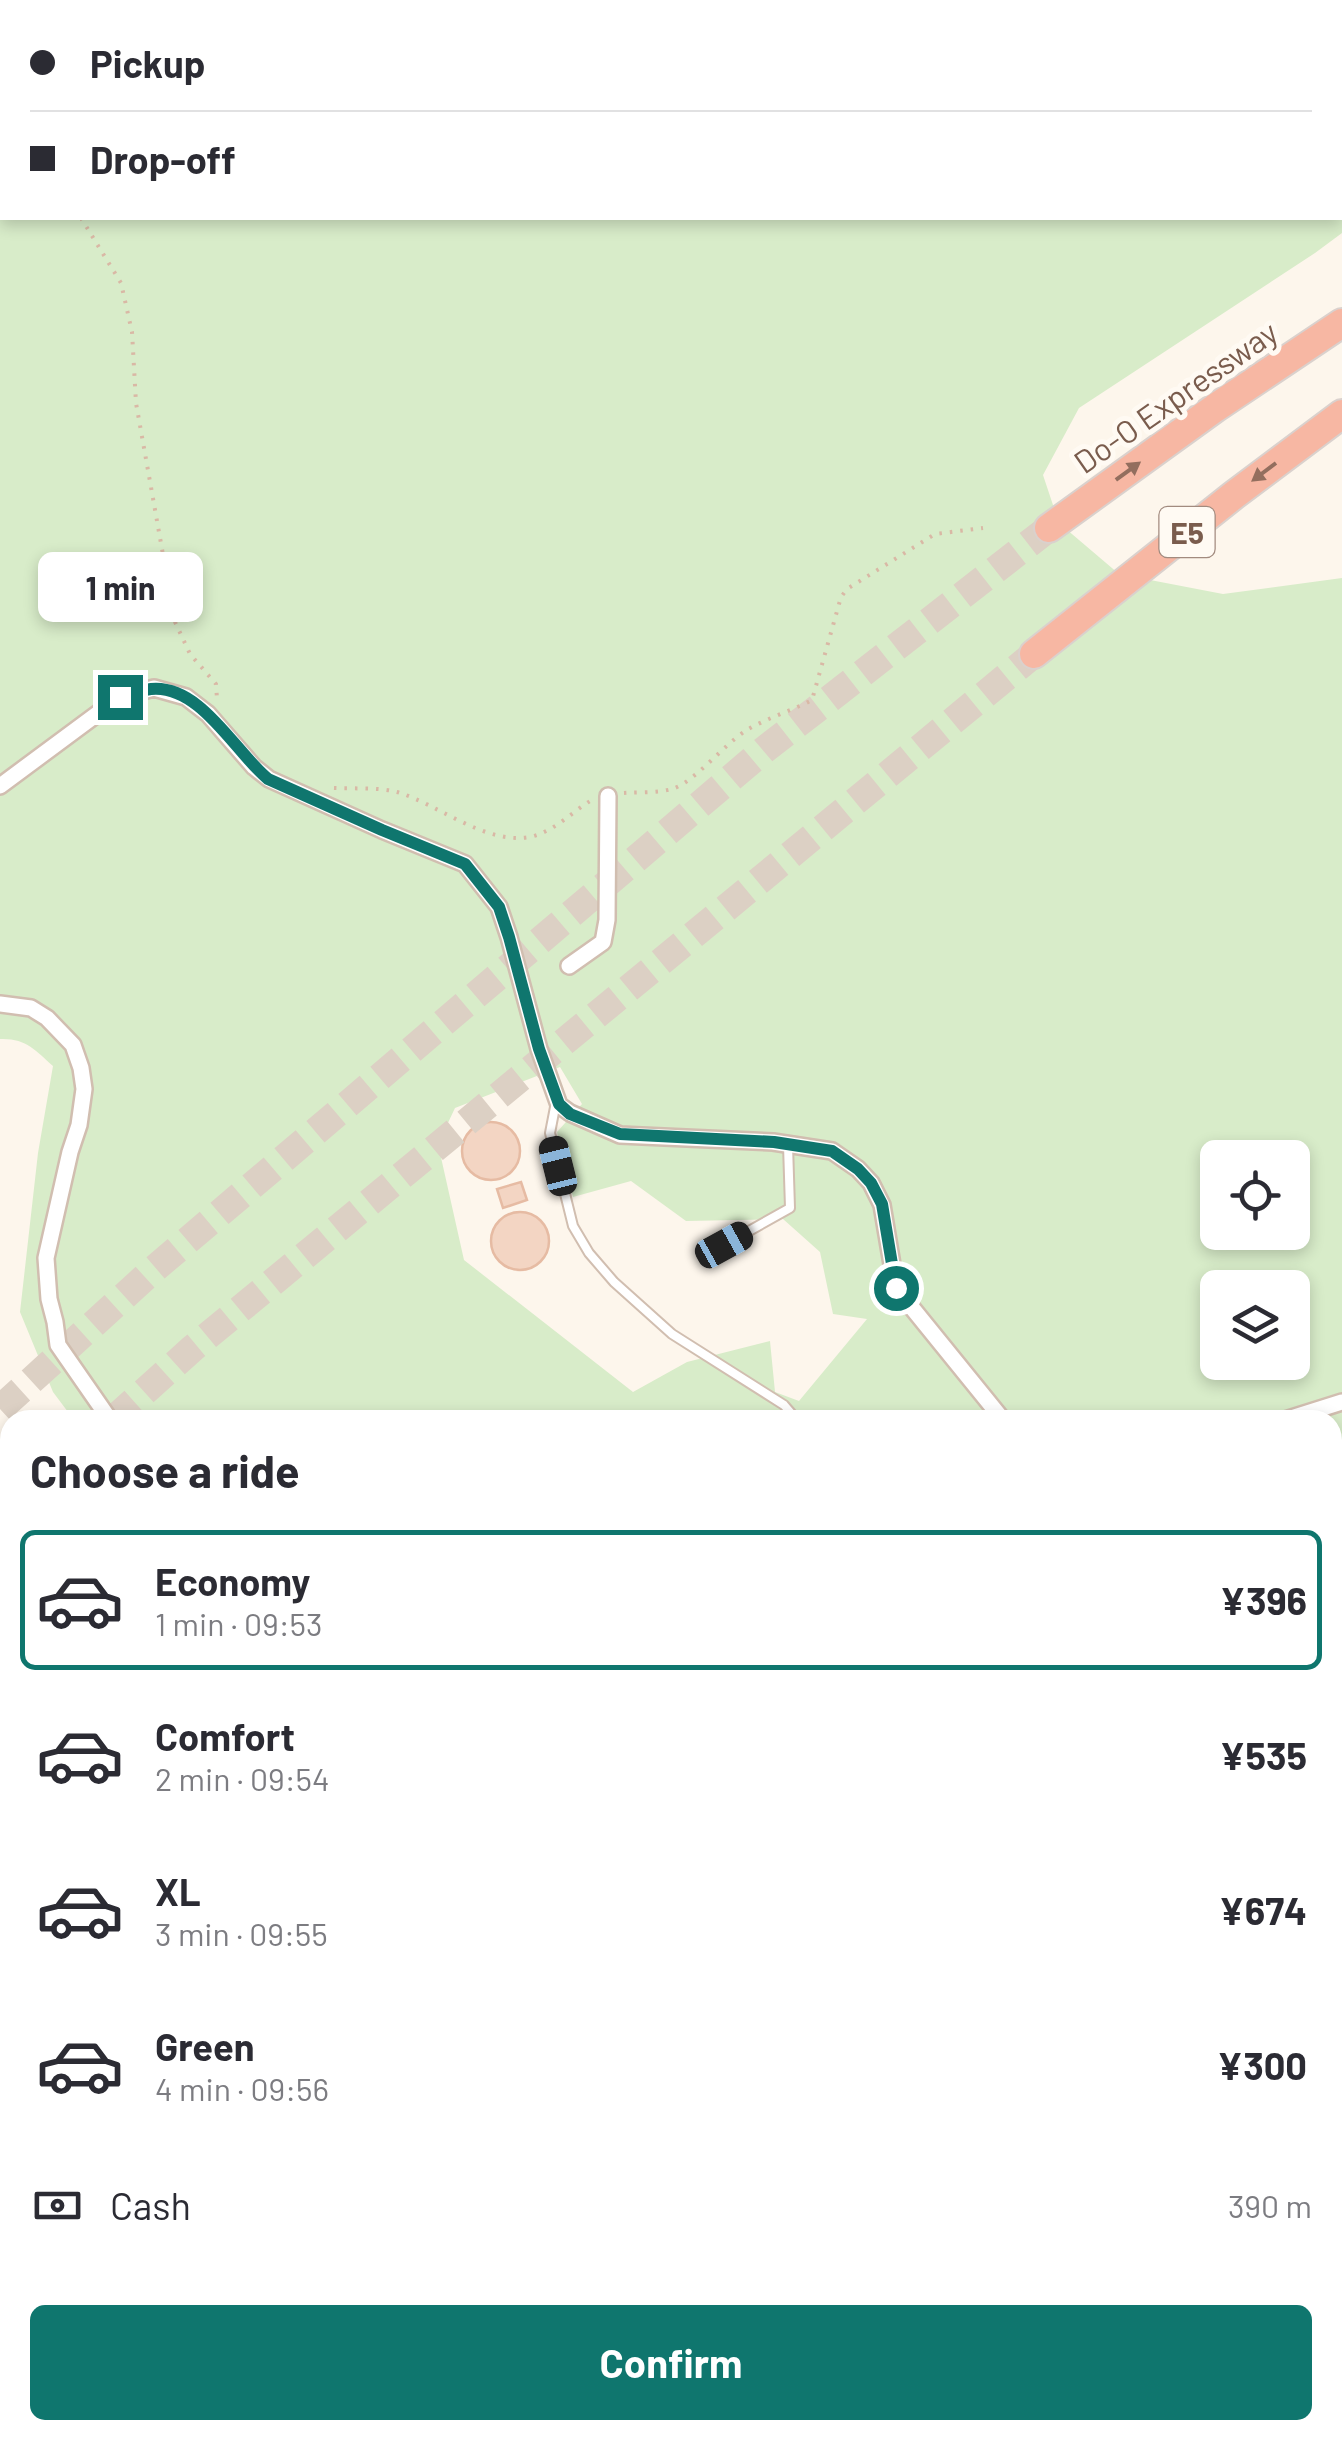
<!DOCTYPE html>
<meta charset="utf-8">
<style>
body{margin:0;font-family:Barlow,sans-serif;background:#f2f2f3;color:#2b2b33;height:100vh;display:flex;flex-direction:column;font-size:38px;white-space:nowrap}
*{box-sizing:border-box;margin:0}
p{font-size:32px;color:#7c7c81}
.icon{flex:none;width:55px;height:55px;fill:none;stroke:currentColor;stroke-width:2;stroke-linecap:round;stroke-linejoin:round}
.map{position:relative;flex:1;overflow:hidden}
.side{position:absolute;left:0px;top:1410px;width:1342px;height:1030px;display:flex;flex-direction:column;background:#fff;border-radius:30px 30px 0 0;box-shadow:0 5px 15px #0003}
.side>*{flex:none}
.guide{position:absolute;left:0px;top:0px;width:1342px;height:220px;box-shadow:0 5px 15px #0003;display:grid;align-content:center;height:220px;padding:0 30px;background:#fff}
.buttons{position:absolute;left:1200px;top:1140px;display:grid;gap:20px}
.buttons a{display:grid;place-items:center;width:110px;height:110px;border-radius:15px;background:#fff;box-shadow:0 5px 15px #0003;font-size:50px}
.end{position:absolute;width:45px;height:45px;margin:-22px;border:12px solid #0f766e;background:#fff;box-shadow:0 0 0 5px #fff}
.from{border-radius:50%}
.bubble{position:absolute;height:70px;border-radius:15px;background:#fff;box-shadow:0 5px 15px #0003;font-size:32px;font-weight:700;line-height:70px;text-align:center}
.car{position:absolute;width:30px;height:60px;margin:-30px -15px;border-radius:12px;box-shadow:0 0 8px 2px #0007;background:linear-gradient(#222 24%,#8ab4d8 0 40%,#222 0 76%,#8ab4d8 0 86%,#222 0)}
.guide b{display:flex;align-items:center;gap:35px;height:95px;font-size:38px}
.guide b+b{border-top:2px solid #e1e1e2}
.guide i{width:25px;height:25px;background:#2b2b33}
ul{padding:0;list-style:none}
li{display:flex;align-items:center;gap:30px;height:140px;margin:0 20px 15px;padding:0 10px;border:5px solid transparent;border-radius:15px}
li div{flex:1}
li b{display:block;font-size:38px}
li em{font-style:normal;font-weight:700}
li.active{border-color:#0f766e}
li>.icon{width:90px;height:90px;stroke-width:1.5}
h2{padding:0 30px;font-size:45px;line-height:120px}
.pay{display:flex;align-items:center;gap:25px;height:110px;padding:0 30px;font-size:38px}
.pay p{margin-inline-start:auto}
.button{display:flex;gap:20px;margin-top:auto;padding:20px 30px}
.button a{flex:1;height:115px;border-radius:15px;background:#0f766e;color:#fff;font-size:40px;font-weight:700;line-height:115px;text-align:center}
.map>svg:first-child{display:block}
.green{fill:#d8ecc9;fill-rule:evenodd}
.building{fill:#f3d5c3;stroke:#e6bba3;stroke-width:2.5}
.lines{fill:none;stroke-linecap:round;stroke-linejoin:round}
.motorway-tunnel{stroke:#dcd0c4;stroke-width:28;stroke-dasharray:28 14;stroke-linecap:butt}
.service-casing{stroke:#d1beb0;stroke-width:12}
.minor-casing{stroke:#d1beb0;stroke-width:20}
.secondary-casing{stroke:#d6c0b0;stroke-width:28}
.motorway-casing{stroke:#dad1cd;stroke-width:32}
.path{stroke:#d9b8a5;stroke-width:4;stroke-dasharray:2.5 8;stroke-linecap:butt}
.service{stroke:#fff;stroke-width:8}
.minor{stroke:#fff;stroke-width:15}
.secondary{stroke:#fff;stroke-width:22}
.motorway{stroke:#f7b7a3;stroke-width:28}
.oneway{fill:#936e5e}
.route{stroke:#0f766e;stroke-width:12}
.labels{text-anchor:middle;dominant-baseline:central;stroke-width:10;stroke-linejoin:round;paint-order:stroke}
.shield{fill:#fffaf3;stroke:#a28b7f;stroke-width:2.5}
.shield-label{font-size:30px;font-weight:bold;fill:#7a5c4d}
.street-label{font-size:32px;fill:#7a5c4d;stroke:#fffaf3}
</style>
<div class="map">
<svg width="1342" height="2440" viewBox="0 0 1342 2440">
<rect width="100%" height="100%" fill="#fdf6ec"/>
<!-- green -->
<path class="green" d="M 0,0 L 1254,0 L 1256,2 L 2,2 L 2,218 L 1340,218 L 1340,134 L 1342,137 L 1342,233 L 1315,253 L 1079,408 L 1043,475 L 1059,523 L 1119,574 L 1223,594 L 1342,578 L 1342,2440 L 240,2440 L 231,2430 L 1332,2430 L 1332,1420 L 74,1420 L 53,1392 L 20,1312 L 38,1153 L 53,1066 C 35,1050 26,1038 0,1039 ZM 560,1067 L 582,1104 L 557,1132 L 573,1197 L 631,1181 L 686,1221 L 783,1219 L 820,1252 L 833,1314 L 867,1319 L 799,1401 L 775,1392 L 770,1341 L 687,1362 L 633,1392 L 464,1260 L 438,1144 L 455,1108 ZM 1218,1158 L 1292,1158 L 1292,1232 L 1218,1232 ZM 1218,1288 L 1292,1288 L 1292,1362 L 1218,1362 Z
M 10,1932 L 10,2086 L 0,2070 L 0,1942 Z"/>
<!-- building -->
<path class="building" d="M462 1151a29 29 0 1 1 58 0a29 29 0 1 1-58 0Z
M 521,1182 L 527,1200 L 503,1208 L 497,1189 Z
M491 1241a29 29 0 1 1 58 0a29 29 0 1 1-58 0Z
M 0,1766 L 10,1778 L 10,1829 L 0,1817 Z
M 6,2261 L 10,2265 L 10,2292 L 0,2302 L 0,2267 Z
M 173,2430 L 205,2430 L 214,2440 L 183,2440 Z"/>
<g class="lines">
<!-- motorway-tunnel -->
<path class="motorway-tunnel" d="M 0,1409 L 153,1270 L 764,750 L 1049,528
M 113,1420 L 193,1348 L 1034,654"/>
<!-- service casing -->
<g class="service-casing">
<path id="service" d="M 556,1102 L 550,1133 L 573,1226 L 589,1253 L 614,1282 L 672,1334 L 784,1405 L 797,1420
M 724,1245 L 790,1208 L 788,1145
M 1332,2000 L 1337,1996 L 1342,1997
M 0,2350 L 10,2342
M 1087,2440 L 1087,2430"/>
</g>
<!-- minor casing -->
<g class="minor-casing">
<path id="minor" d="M 0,786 L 120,697 L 154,688 L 186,697 L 208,714 L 254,767 L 269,779 L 382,830 L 465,864 L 499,907 L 509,937 L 539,1049 L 559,1105 L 570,1113 L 620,1135 L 773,1142 L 832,1151 L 858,1169 L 871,1183 L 882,1205 L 896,1288 L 1003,1420
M 569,966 L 603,942 L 607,920 L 608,796
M 0,1004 L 31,1008 L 47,1018 L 73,1045 L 81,1068 L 84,1089 L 79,1125 L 70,1152 L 46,1258 L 49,1299 L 55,1322 L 58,1345 L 110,1420
M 1285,1420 L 1342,1402
M 1332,1539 L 1342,1539
M 1332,1627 L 1342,1625
M 0,1925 L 10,1916
M 45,2440 L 56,2430"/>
</g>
<!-- secondary casing -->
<g class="secondary-casing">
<path id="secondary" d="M 0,2431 L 8,2440"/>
</g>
<!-- motorway casing -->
<g class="motorway-casing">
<path id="motorway" d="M 1049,528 L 1215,408 L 1342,323
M 1034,654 L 1234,495 L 1342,414
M 0,1521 L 2,1519"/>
</g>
<!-- path -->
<path class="path" d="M 30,0 L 30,2
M 81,218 L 121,283 L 132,332 L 136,403 L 175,622 L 190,654 L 216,684 L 217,699
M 334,788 C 354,789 378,787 397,792 C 438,804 485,845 530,837 C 553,832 571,813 590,801
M 624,793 C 639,792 657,793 672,789 C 695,782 724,744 747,730 C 767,718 791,711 812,700 L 841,597 L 847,589 L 935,534 L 983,528"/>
<!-- service -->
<use href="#service" class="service"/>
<!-- minor -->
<use href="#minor" class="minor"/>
<!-- secondary -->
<use href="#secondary" class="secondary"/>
<!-- motorway -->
<use href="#motorway" class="motorway"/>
</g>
<!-- one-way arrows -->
<defs><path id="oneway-solid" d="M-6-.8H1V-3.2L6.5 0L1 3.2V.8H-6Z" transform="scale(2.5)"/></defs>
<g class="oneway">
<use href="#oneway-solid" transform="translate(1128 471) rotate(-36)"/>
<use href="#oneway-solid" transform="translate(1264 472) rotate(143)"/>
</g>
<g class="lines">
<!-- route -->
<path class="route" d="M 120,697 C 130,694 141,690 151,689 C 200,684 235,752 268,779 L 382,830 L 465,864 L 499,907 L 509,937 L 539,1049 L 559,1104 L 570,1114 L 620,1134 L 774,1142 L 832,1151 L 858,1169 L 871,1183 L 882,1204 L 896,1288"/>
</g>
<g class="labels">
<!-- shield labels -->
<rect class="shield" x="1159.5" y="507" width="55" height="50" rx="8"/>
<g class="shield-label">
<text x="1187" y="532">E5</text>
</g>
<!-- street labels -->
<g class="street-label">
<text transform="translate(1175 396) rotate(-35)">Do-O Expressway</text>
</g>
</g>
</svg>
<div class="buttons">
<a><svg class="icon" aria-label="locate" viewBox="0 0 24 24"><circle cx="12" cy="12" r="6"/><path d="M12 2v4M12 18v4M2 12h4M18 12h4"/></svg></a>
<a><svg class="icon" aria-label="layers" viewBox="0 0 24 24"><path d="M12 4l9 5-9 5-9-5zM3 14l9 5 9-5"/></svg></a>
</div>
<i class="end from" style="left:896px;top:1288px"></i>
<i class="end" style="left:120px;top:697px"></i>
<div class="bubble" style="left:38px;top:552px;width:165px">1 min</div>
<i class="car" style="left:558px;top:1166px;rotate:346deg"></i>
<i class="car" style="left:724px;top:1245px;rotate:61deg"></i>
<div class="guide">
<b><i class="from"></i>Pickup</b>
<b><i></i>Drop-off</b>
</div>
<section class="side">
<h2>Choose a ride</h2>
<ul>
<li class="active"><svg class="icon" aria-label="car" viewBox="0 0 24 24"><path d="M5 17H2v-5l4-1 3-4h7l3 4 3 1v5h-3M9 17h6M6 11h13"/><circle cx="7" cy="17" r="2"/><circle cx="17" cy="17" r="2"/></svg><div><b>Economy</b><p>1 min · 09:53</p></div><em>¥396</em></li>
<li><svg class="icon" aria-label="car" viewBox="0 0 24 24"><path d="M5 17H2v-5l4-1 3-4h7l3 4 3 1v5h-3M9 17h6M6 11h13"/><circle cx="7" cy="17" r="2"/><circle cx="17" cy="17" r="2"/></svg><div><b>Comfort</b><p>2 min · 09:54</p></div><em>¥535</em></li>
<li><svg class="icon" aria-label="car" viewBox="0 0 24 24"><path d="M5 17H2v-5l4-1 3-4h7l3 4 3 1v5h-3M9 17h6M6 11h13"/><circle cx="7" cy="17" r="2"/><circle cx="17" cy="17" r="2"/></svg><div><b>XL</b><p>3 min · 09:55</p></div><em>¥674</em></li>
<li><svg class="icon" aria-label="car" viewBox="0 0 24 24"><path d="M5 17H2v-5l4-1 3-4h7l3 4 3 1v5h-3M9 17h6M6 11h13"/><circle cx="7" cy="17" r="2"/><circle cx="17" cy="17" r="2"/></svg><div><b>Green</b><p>4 min · 09:56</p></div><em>¥300</em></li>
</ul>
<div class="pay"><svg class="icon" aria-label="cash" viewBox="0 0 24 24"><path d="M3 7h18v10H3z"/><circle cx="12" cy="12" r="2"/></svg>Cash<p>390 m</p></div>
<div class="button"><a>Confirm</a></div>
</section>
</div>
